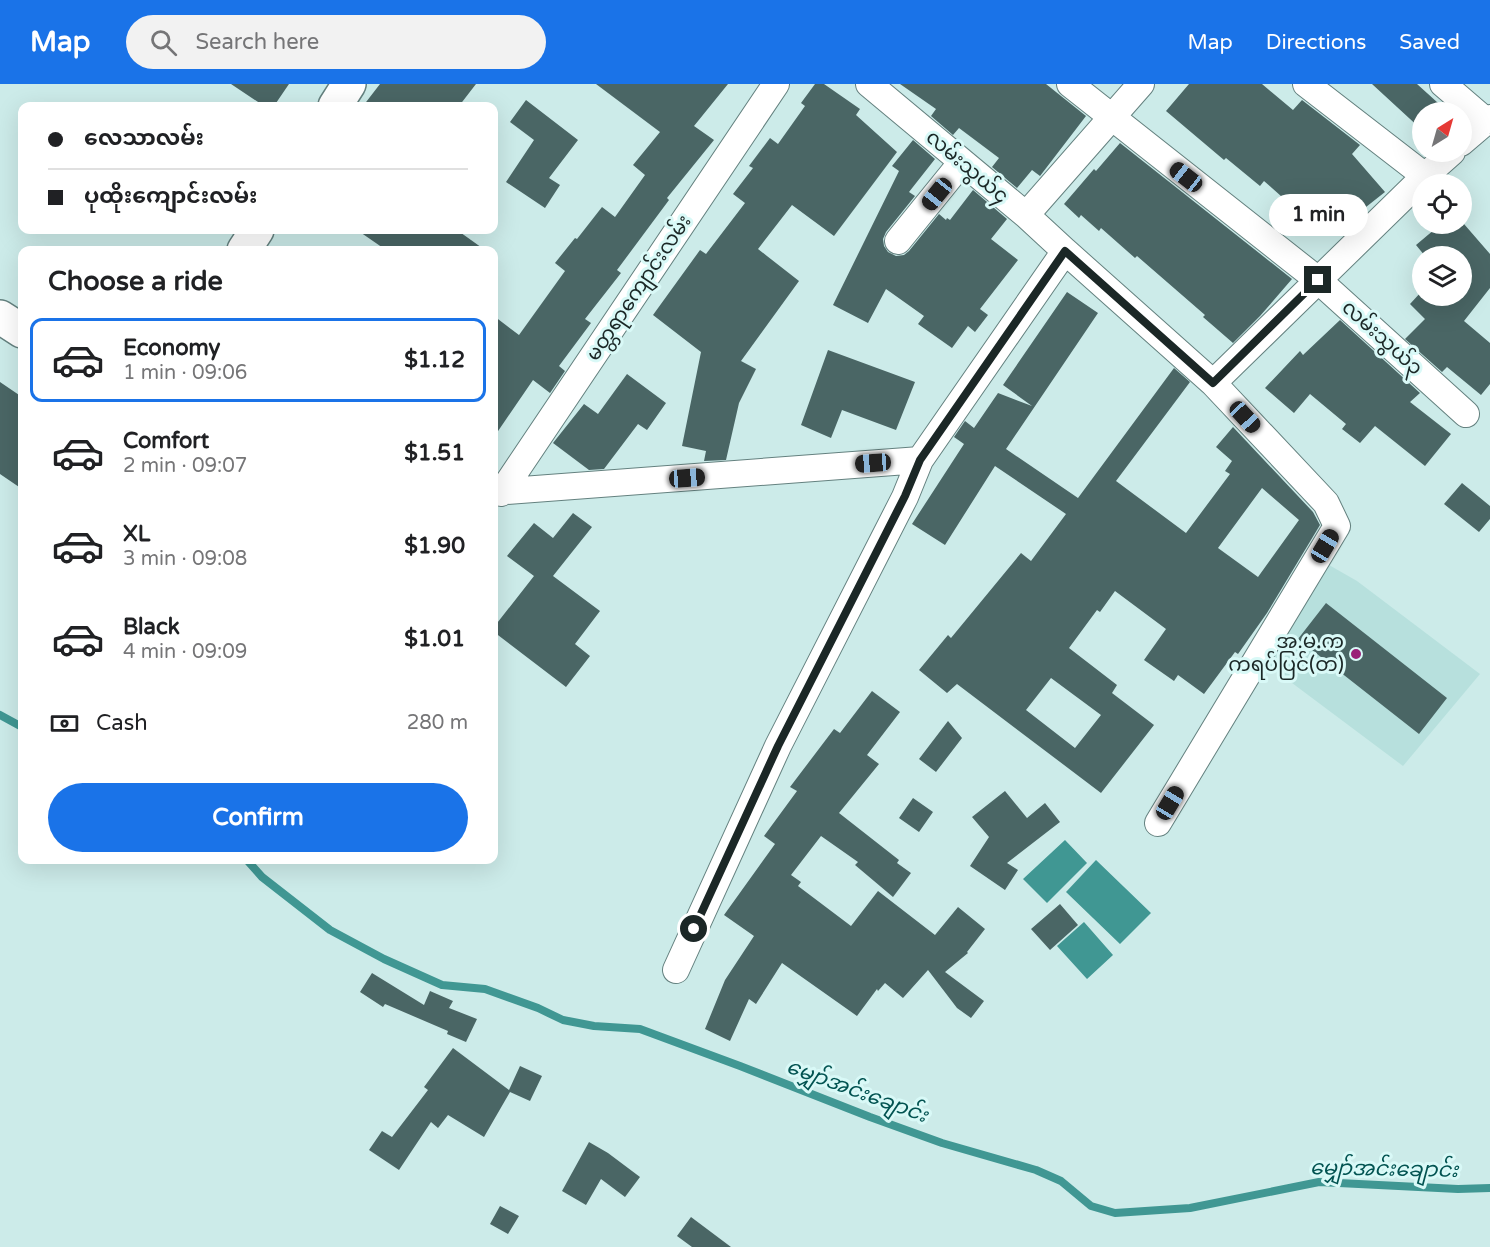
<!DOCTYPE html>
<meta charset="utf-8">
<style>
body{margin:0;font-family:"Varela Round","Noto Sans Myanmar",sans-serif;background:#f2f2f2;color:#202124;height:100vh;display:flex;flex-direction:column;font-size:22px;white-space:nowrap}
*{box-sizing:border-box;margin:0}
p{font-size:20px;color:#757577}
.icon{flex:none;width:33px;height:33px;fill:none;stroke:currentColor;stroke-width:2;stroke-linecap:round;stroke-linejoin:round}
.map{position:relative;flex:1;overflow:hidden}
.panel{position:absolute;left:18px;top:162px;width:480px;height:618px;display:flex;flex-direction:column;background:#fff;border-radius:12px;box-shadow:0 6px 24px #0002}
.panel>*{flex:none}
.guide{position:absolute;left:18px;top:18px;width:480px;height:132px;border-radius:12px;box-shadow:0 6px 24px #0002;display:grid;align-content:center;height:132px;padding:0 30px;background:#fff}
.needle{width:39px;rotate:37deg}
.fabs{position:absolute;left:1412px;top:18px;display:grid;gap:12px}
.fabs a{display:grid;place-items:center;width:60px;height:60px;border-radius:50%;background:#fff;box-shadow:0 6px 24px #0002;font-size:30px}
.end{position:absolute;width:27px;height:27px;margin:-14px;border:8px solid #1b2726;background:#fff;box-shadow:0 0 0 3px #fff}
.from{border-radius:50%}
.bubble{position:absolute;height:42px;border-radius:21px;background:#fff;box-shadow:0 6px 24px #0002;font-size:20px;font-weight:800;line-height:42px;text-align:center}
.car{position:absolute;width:18px;height:36px;margin:-18px -9px;border-radius:8px;box-shadow:0 0 4px 2px #0007;background:linear-gradient(#222 24%,#8ab4d8 0 40%,#222 0 76%,#8ab4d8 0 86%,#222 0)}
.guide b{display:flex;align-items:center;gap:21px;height:57px;font-size:22px}
.guide b+b{border-top:2px solid #e0e0e0}
.guide i{width:15px;height:15px;background:#202124}
ul{padding:0;list-style:none}
li{display:flex;align-items:center;gap:18px;height:84px;margin:0 12px 9px;padding:0 18px;border:3px solid transparent;border-radius:12px}
li div{flex:1}
li b{display:block;font-size:22px}
li em{font-style:normal;font-weight:800}
li.active{border-color:#1a73e8}
li>.icon{width:54px;height:54px;stroke-width:1.5}
h2{padding:0 30px;font-size:27px;line-height:72px}
.pay{display:flex;align-items:center;gap:15px;height:66px;padding:0 30px;font-size:22px}
.pay p{margin-inline-start:auto}
.action{display:flex;gap:12px;margin-top:auto;padding:12px 30px}
.action a{flex:1;height:69px;border-radius:36px;background:#1a73e8;color:#fff;font-size:24px;font-weight:800;line-height:69px;text-align:center}
header{display:flex;align-items:center;gap:36px;box-sizing:border-box;height:84px;padding:0 30px;background:#1a73e8;color:#fff}
header strong{font-size:28px}
nav{display:flex;gap:33px;margin-inline-start:auto;font-size:21px}
.search{width:420px;height:54px;background:#f2f2f2;display:flex;align-items:center;gap:15px;box-sizing:border-box;padding:0 21px;border-radius:33px;color:#757577;font-size:22px}
.map>svg:first-child{display:block}
.built{fill:#b7e0dd}
.water{fill:#409793}
.lines{fill:none;stroke-linecap:round;stroke-linejoin:round}
.stream{stroke:#409793;stroke-width:8}
.building{fill:#4a6665;fill-rule:evenodd}
.street-casing{stroke:#64817f;stroke-width:28}
.secondary-casing{stroke:#64817f;stroke-width:36}
.street{stroke:#fff;stroke-width:26}
.secondary{stroke:#fff;stroke-width:33}
.route{stroke:#1b2726;stroke-width:8}
.poi-dot{fill:#9a2078;stroke:#d9f9f7;stroke-width:2}
.labels{text-anchor:middle;dominant-baseline:central;stroke-width:6;stroke-linejoin:round;paint-order:stroke}
.street-label{font-size:20px;fill:#1b2726;stroke:#d9f9f7}
.poi-label{font-size:20px;fill:#1b2726;stroke:#d9f9f7;text-anchor:end}
.water-label{font-size:21px;font-style:italic;fill:#025351;stroke:#d9f9f7}
</style>
<header>
<strong>Map</strong>
<div class="search"><svg class="icon" aria-label="search" viewBox="0 0 24 24"><circle cx="10" cy="10" r="6"/><path d="M15 15l6 6"/></svg>Search here</div>
<nav><a>Map</a><a>Directions</a><a>Saved</a></nav>
</header>
<div class="map">
<svg width="1490" height="1163" viewBox="0 0 1490 1163">
<rect width="100%" height="100%" fill="#ccebe9"/>
<!-- built -->
<path class="built" d="M 1315,473 L 1357,497 L 1480,590 L 1403,682 L 1252,569 Z"/>
<!-- water -->
<path class="water" d="M 1065,756 L 1087,779 L 1047,819 L 1023,795 Z
M 1096,776 L 1151,829 L 1120,860 L 1066,808 Z
M 1084,838 L 1113,871 L 1087,895 L 1057,862 Z"/>
<g class="lines">
<!-- stream -->
<path class="stream" d="M 0,631 L 22,643
M 247,776 L 262,793 L 330,846 L 384,875 L 442,901 L 485,905 L 538,924 L 563,936 L 594,942 L 640,945 L 740,982 L 870,1033 L 942,1059 L 1036,1086 L 1061,1097 L 1091,1122 L 1115,1129 L 1190,1124 L 1319,1098 L 1458,1105 L 1490,1104"/>
</g>
<!-- building -->
<path class="building" d="M 231,0 L 289,0 L 274,22 L 264,22 Z
M 380,0 L 476,0 L 459,22 L 363,22 Z
M 596,0 L 728,0 L 694,42 L 714,56 L 667,114 L 669,116 L 617,186 L 621,189 L 585,235 L 591,239 L 559,282 L 565,287 L 550,309 L 533,296 L 494,353 L 494,232 L 519,251 L 565,187 L 555,179 L 575,154 L 577,155 L 602,123 L 615,133 L 645,91 L 633,81 L 660,48 Z
M 815,0 L 824,0 L 860,25 L 856,31 L 897,68 L 834,152 L 792,121 L 758,165 L 799,197 L 741,277 L 756,285 L 739,319 L 726,376 L 704,377 L 706,367 L 682,362 L 701,268 L 653,231 L 700,166 L 706,170 L 745,119 L 733,110 L 753,84 L 749,82 L 770,54 L 778,60 L 805,22 L 801,19 Z
M 900,0 L 1046,0 L 1086,32 L 1040,92 L 1032,86 L 1017,104 L 992,83 L 999,74 L 959,44 L 953,51 L 931,32 L 936,25 Z
M 1189,0 L 1262,0 L 1293,26 L 1302,16 L 1360,61 L 1352,70 L 1385,108 L 1366,123 L 1363,120 L 1333,151 L 1304,124 L 1300,129 L 1264,97 L 1260,102 L 1226,74 L 1224,76 L 1166,27 Z
M 1372,0 L 1417,0 L 1448,28 L 1422,28 L 1422,46 Z
M 526,16 L 578,56 L 549,94 L 560,101 L 545,124 L 506,98 L 534,56 L 510,38 Z
M 913,56 L 935,75 L 909,108 L 915,112 L 886,148 L 883,155 L 884,162 L 888,168 L 896,172 L 904,171 L 909,167 L 939,130 L 946,136 L 947,134 L 950,136 L 973,106 L 1007,135 L 991,155 L 1018,176 L 980,225 L 988,231 L 975,248 L 968,242 L 952,264 L 918,240 L 924,232 L 886,205 L 868,239 L 833,221 L 899,87 L 892,82 Z
M 1120,59 L 1292,195 L 1260,232 L 1233,259 L 1203,233 L 1205,231 L 1137,172 L 1135,174 L 1101,144 L 1099,147 L 1081,131 L 1079,134 L 1064,120 L 1094,85 L 1096,87 Z
M 1441,140 L 1464,140 L 1490,170 L 1490,204 L 1464,237 L 1490,259 L 1490,300 L 1481,311 L 1447,283 L 1442,288 L 1405,255 L 1425,235 L 1410,220 L 1422,207 L 1422,212 L 1461,212 L 1461,172 L 1425,172 L 1416,161 Z
M 357,146 L 457,146 L 485,166 L 386,166 Z
M 1067,208 L 1098,229 L 1006,365 L 1078,414 L 1174,284 L 1190,298 L 1116,397 L 1186,449 L 1230,390 L 1225,387 L 1232,377 L 1216,363 L 1233,343 L 1313,428 L 1320,441 L 1267,529 L 1238,570 L 1235,568 L 1204,610 L 1178,591 L 1174,597 L 1144,576 L 1166,545 L 1115,507 L 1100,528 L 1097,526 L 1069,564 L 1117,601 L 1112,609 L 1154,641 L 1101,709 L 957,600 L 947,609 L 919,586 L 948,551 L 951,554 L 1021,469 L 1031,477 L 1066,430 L 995,382 L 945,461 L 912,440 L 964,360 L 954,353 L 965,337 L 974,344 L 998,309 L 1032,322 L 1003,301 ZM 1262,404 L 1299,436 L 1258,493 L 1218,464 ZM 1051,594 L 1101,631 L 1075,664 L 1026,626 Z
M 1340,236 L 1420,309 L 1410,318 L 1451,350 L 1425,382 L 1375,342 L 1360,359 L 1342,345 L 1346,340 L 1310,310 L 1294,329 L 1265,304 L 1300,267 L 1303,271 Z
M 828,266 L 915,298 L 896,346 L 842,326 L 831,354 L 801,341 Z
M 627,290 L 666,319 L 647,346 L 638,340 L 604,385 L 589,386 L 553,359 L 584,320 L 598,330 Z
M 0,298 L 22,313 L 22,405 L 0,390 Z
M 1462,399 L 1490,422 L 1490,435 L 1479,448 L 1444,420 Z
M 573,429 L 592,443 L 553,492 L 600,527 L 575,560 L 590,572 L 566,603 L 494,548 L 494,543 L 534,492 L 507,472 L 534,439 L 553,454 Z
M 1326,519 L 1447,614 L 1419,650 L 1298,555 Z
M 872,607 L 900,628 L 867,671 L 879,680 L 839,729 L 899,776 L 897,779 L 911,789 L 893,813 L 855,781 L 858,778 L 821,752 L 791,791 L 801,798 L 798,802 L 851,842 L 878,807 L 935,851 L 958,823 L 985,845 L 967,868 L 968,869 L 945,888 L 984,917 L 971,934 L 957,924 L 928,886 L 903,914 L 885,899 L 878,907 L 877,905 L 857,932 L 782,879 L 756,920 L 749,915 L 730,957 L 705,945 L 725,896 L 754,852 L 724,831 L 775,760 L 764,752 L 797,707 L 790,703 L 834,645 L 840,649 Z
M 948,637 L 962,654 L 936,688 L 919,675 Z
M 1005,707 L 1027,734 L 1045,719 L 1060,738 L 1007,779 L 1018,786 L 1005,806 L 970,782 L 989,753 L 972,733 Z
M 913,714 L 933,728 L 919,748 L 899,734 Z
M 1060,820 L 1078,841 L 1050,866 L 1031,845 Z
M 372,889 L 424,921 L 430,907 L 453,917 L 449,924 L 477,935 L 466,958 L 447,950 L 448,947 L 385,920 L 383,923 L 360,908 Z
M 453,964 L 509,1006 L 520,982 L 542,992 L 530,1017 L 510,1008 L 484,1053 L 448,1031 L 438,1044 L 431,1038 L 399,1086 L 369,1066 L 382,1047 L 392,1053 L 428,1006 L 424,1003 Z
M 589,1058 L 608,1069 L 640,1093 L 625,1113 L 601,1095 L 586,1121 L 562,1107 Z
M 500,1122 L 519,1132 L 508,1150 L 490,1140 Z
M 691,1133 L 731,1163 L 692,1163 L 677,1152 Z"/>
<g class="lines">
<!-- street casing -->
<g class="street-casing">
<path id="street" d="M 869,0 L 1026,131 L 1065,167
M 1070,0 L 1318,196 L 1466,330
M 1306,0 L 1425,92
M 1443,0 L 1486,37
M 1461,59 L 1490,34
M 1026,131 L 1141,0
M 898,157 L 962,78
M 1213,299 L 1425,92 L 1452,68
M 494,408 L 920,376
M 501,409 L 776,0
M 676,886 L 778,662 L 905,413 L 920,376 L 1065,167 L 1213,299 L 1326,419 L 1337,442 L 1158,739"/>
</g>
<!-- secondary casing -->
<g class="secondary-casing">
<path id="secondary" d="M 335,22 L 349,0
M 244,166 L 257,146
M 0,233 L 22,247"/>
</g>
<!-- street -->
<use href="#street" class="street"/>
<!-- secondary -->
<use href="#secondary" class="secondary"/>
</g>
<g class="lines">
<!-- route -->
<path class="route" d="M 694,845 L 778,662 L 905,412 L 920,376 L 1065,167 L 1213,299 L 1318,196"/>
</g>
<!-- markers -->
<circle class="poi-dot" cx="1356" cy="570" r="6"/>
<g class="labels">
<!-- street labels -->
<g class="street-label">
<text transform="translate(967 83) rotate(40)">လမ်းသွယ်၄</text>
<text transform="translate(639 204) rotate(-56)">မတ္တရာကျောင်းလမ်း</text>
<text transform="translate(1382 254) rotate(42)">လမ်းသွယ်၃</text>
</g>
<!-- poi labels -->
<g class="poi-label">
<text x="1344" y="558">အ.မ.က<tspan x="1344" dy="23">ကရပ်ပြင်(တ)</tspan></text>
</g>
<!-- water labels -->
<g class="water-label">
<text transform="translate(857 1007) rotate(20)">မျှော်အင်းချောင်း</text>
<text transform="translate(1384 1085) rotate(1)">မျှော်အင်းချောင်း</text>
</g>
</g>
</svg>
<div class="fabs">
<a><svg class="needle" viewBox="-14 -14 28 28"><path d="M0-13l5 13h-10z" fill="#e53935"/><path d="M0 13l5-13h-10z" fill="#757577"/></svg></a>
<a><svg class="icon" aria-label="locate" viewBox="0 0 24 24"><circle cx="12" cy="12" r="6"/><path d="M12 2v4M12 18v4M2 12h4M18 12h4"/></svg></a>
<a><svg class="icon" aria-label="layers" viewBox="0 0 24 24"><path d="M12 4l9 5-9 5-9-5zM3 14l9 5 9-5"/></svg></a>
</div>
<i class="end from" style="left:694px;top:845px"></i>
<i class="end" style="left:1318px;top:196px"></i>
<div class="bubble" style="left:1269px;top:110px;width:99px">1 min</div>
<i class="car" style="left:1186px;top:93px;rotate:308deg"></i>
<i class="car" style="left:937px;top:110px;rotate:219deg"></i>
<i class="car" style="left:1245px;top:333px;rotate:137deg"></i>
<i class="car" style="left:873px;top:379px;rotate:266deg"></i>
<i class="car" style="left:687px;top:394px;rotate:86deg"></i>
<i class="car" style="left:1325px;top:462px;rotate:31deg"></i>
<i class="car" style="left:1170px;top:719px;rotate:31deg"></i>
<div class="guide">
<b><i class="from"></i>လေသာလမ်း</b>
<b><i></i>ပုထိုးကျောင်းလမ်း</b>
</div>
<section class="panel">
<h2>Choose a ride</h2>
<ul>
<li class="active"><svg class="icon" aria-label="car" viewBox="0 0 24 24"><path d="M5 17H2v-5l4-1 3-4h7l3 4 3 1v5h-3M9 17h6M6 11h13"/><circle cx="7" cy="17" r="2"/><circle cx="17" cy="17" r="2"/></svg><div><b>Economy</b><p>1 min · 09:06</p></div><em>$1.12</em></li>
<li><svg class="icon" aria-label="car" viewBox="0 0 24 24"><path d="M5 17H2v-5l4-1 3-4h7l3 4 3 1v5h-3M9 17h6M6 11h13"/><circle cx="7" cy="17" r="2"/><circle cx="17" cy="17" r="2"/></svg><div><b>Comfort</b><p>2 min · 09:07</p></div><em>$1.51</em></li>
<li><svg class="icon" aria-label="car" viewBox="0 0 24 24"><path d="M5 17H2v-5l4-1 3-4h7l3 4 3 1v5h-3M9 17h6M6 11h13"/><circle cx="7" cy="17" r="2"/><circle cx="17" cy="17" r="2"/></svg><div><b>XL</b><p>3 min · 09:08</p></div><em>$1.90</em></li>
<li><svg class="icon" aria-label="car" viewBox="0 0 24 24"><path d="M5 17H2v-5l4-1 3-4h7l3 4 3 1v5h-3M9 17h6M6 11h13"/><circle cx="7" cy="17" r="2"/><circle cx="17" cy="17" r="2"/></svg><div><b>Black</b><p>4 min · 09:09</p></div><em>$1.01</em></li>
</ul>
<div class="pay"><svg class="icon" aria-label="cash" viewBox="0 0 24 24"><path d="M3 7h18v10H3z"/><circle cx="12" cy="12" r="2"/></svg>Cash<p>280 m</p></div>
<div class="action"><a>Confirm</a></div>
</section>
</div>
